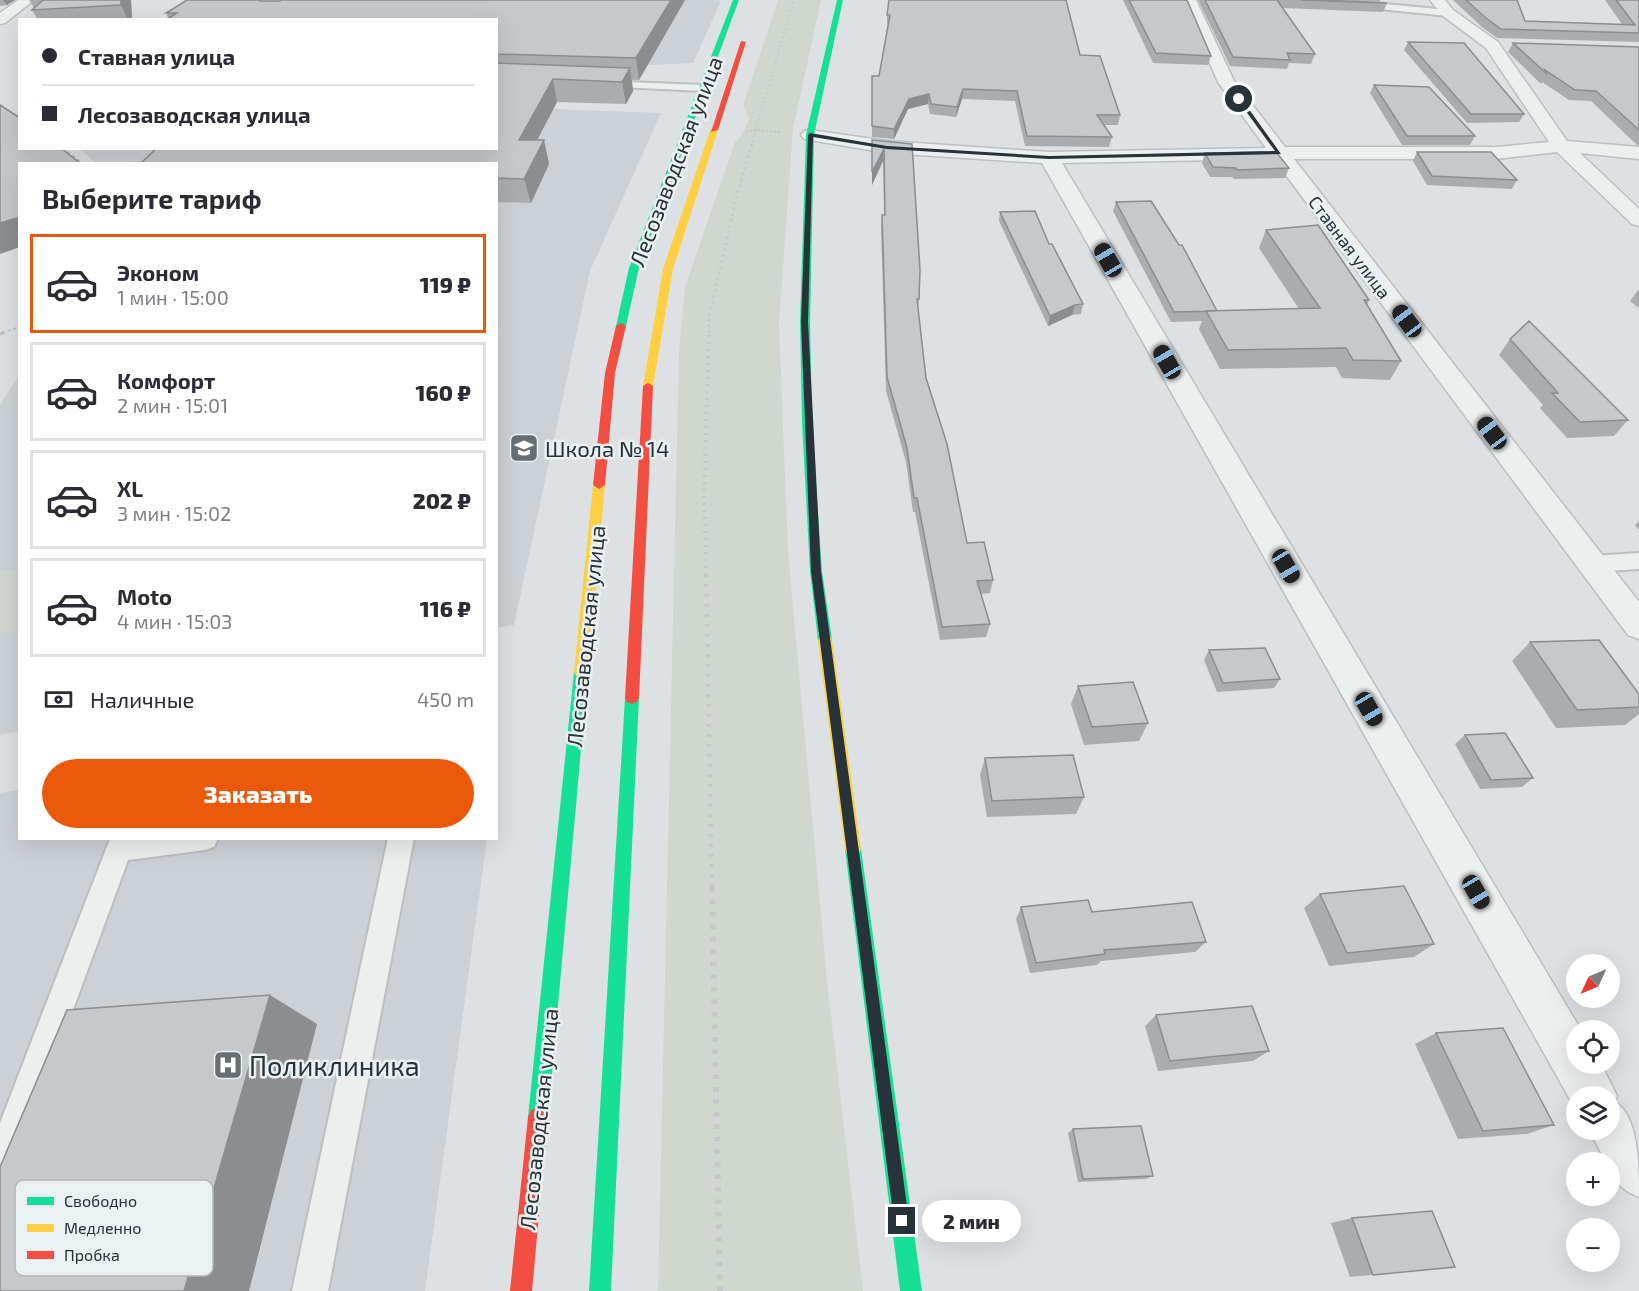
<!DOCTYPE html>
<html lang="ru">
<meta charset="utf-8">
<style>
body{margin:0;font-family:"Exo 2",sans-serif;background:#f7f7f7;color:#2b2b33;height:100vh;display:flex;flex-direction:column;font-size:22px;white-space:nowrap}
*{box-sizing:border-box;margin:0}
p{font-size:20px;color:#7c7c81}
.icon{flex:none;width:33px;height:33px;fill:none;stroke:currentColor;stroke-width:2;stroke-linecap:round;stroke-linejoin:round}
.map{position:relative;flex:1;overflow:hidden}
.panel{position:absolute;left:18px;top:162px;width:480px;height:678px;display:flex;flex-direction:column;background:#fff;border-radius:0px;box-shadow:0 6px 24px #0002}
.panel>*{flex:none}
.hud{position:absolute;left:18px;top:18px;width:480px;height:132px;border-radius:0px;box-shadow:0 6px 24px #0002;display:grid;align-content:center;height:132px;padding:0 24px;background:#fff}
.needle{width:39px;rotate:226deg}
.controls{position:absolute;left:1566px;top:954px;display:grid;gap:12px}
.controls a{display:grid;place-items:center;width:54px;height:54px;border-radius:50%;background:#fff;box-shadow:0 6px 24px #0002;font-size:30px}
.end{position:absolute;width:27px;height:27px;margin:-14px;border:8px solid #273239;background:#fff;box-shadow:0 0 0 3px #fff}
.from{border-radius:50%}
.bubble{position:absolute;height:42px;border-radius:21px;background:#fff;box-shadow:0 6px 24px #0002;font-size:20px;font-weight:800;line-height:42px;text-align:center}
.car{position:absolute;width:18px;height:36px;margin:-18px -9px;border-radius:8px;box-shadow:0 0 4px 2px #0007;background:linear-gradient(#222 24%,#8ab4d8 0 40%,#222 0 76%,#8ab4d8 0 86%,#222 0)}
.hud b{display:flex;align-items:center;gap:21px;height:57px;font-size:22px}
.hud b+b{border-top:2px solid #e1e1e2}
.hud i{width:15px;height:15px;background:#2b2b33}
ul{padding:0;list-style:none}
li{display:flex;align-items:center;gap:18px;height:99px;margin:0 12px 9px;padding:0 12px;border:3px solid #e1e1e2;border-radius:0px}
li div{flex:1}
li b{display:block;font-size:22px}
li em{font-style:normal;font-weight:800}
li.on{border-color:#ea580c}
li>.icon{width:54px;height:54px;stroke-width:1.5}
h2{padding:0 24px;font-size:27px;line-height:72px}
.pay{display:flex;align-items:center;gap:15px;height:66px;padding:0 24px;font-size:22px}
.pay p{margin-inline-start:auto}
.cta{display:flex;gap:12px;margin-top:auto;padding:12px 24px}
.cta a{flex:1;height:69px;border-radius:36px;background:#ea580c;color:#fff;font-size:24px;font-weight:800;line-height:69px;text-align:center}
.map>svg:first-child{display:block}
.built{fill:#ccd1d5}
.green{fill:#d0d7cf}
.lines{fill:none;stroke-linecap:round;stroke-linejoin:round}
.lane-casing{stroke:#bcbfc1;stroke-width:4}
.street-casing{stroke:#bcbfc1;stroke-width:3}
.path-far2{stroke:#bec1c3;stroke-width:1.5;stroke-dasharray:2 2;stroke-linecap:butt}
.path-far1{stroke:#bec1c3;stroke-width:2;stroke-dasharray:3 3;stroke-linecap:butt}
.path{stroke:#bec1c3;stroke-width:3;stroke-dasharray:4 4;stroke-linecap:butt}
.lane{fill:#edefef;fill-rule:evenodd}
.street{fill:#edefef;fill-rule:evenodd}
.fast{fill:#16e098;fill-rule:evenodd}
.slow{fill:#ffcf43;fill-rule:evenodd}
.jam{fill:#f24e42;fill-rule:evenodd}
.rail-far4{stroke:#c6c8ca;stroke-width:2;stroke-dasharray:1.5 3;stroke-linecap:butt}
.rail-far3{stroke:#c6c8ca;stroke-width:3;stroke-dasharray:2 4;stroke-linecap:butt}
.rail-far2{stroke:#c6c8ca;stroke-width:4;stroke-dasharray:2 5;stroke-linecap:butt}
.rail-far1{stroke:#c6c8ca;stroke-width:4.5;stroke-dasharray:3 7;stroke-linecap:butt}
.rail{stroke:#c6c8ca;stroke-width:6;stroke-dasharray:4.5 8;stroke-linecap:butt}
.wall{fill:#aaadaf}
.shaded-wall{fill:#8b8d8e}
.building{fill:#c6c9cb;stroke:#8b8d8e;stroke-width:1.5}
.route{fill:#273239}
.labels{text-anchor:middle;dominant-baseline:central;stroke-width:5;stroke-linejoin:round;paint-order:stroke}
.far-street-label{font-size:18px;fill:#273239;stroke:#ebf0f3}
.street-label{font-size:22px;fill:#273239;stroke:#ebf0f3}
.poi-label{font-size:22px;fill:#273239;stroke:#ebf0f3;text-anchor:start}
.near-poi-label{font-size:27px;fill:#273239;stroke:#ebf0f3;text-anchor:start}
.key{fill:#ebf0f3;stroke:#b0b7bb;stroke-width:1.5}
.key-label{font-size:16px;fill:#273239}
</style>
<div class="map">
<svg width="1639" height="1291" viewBox="0 0 1639 1291">
<rect width="100%" height="100%" fill="#dee1e3"/>
<!-- built -->
<path class="built" d="M 618,0 L 714,0 L 721,1 L 693,63 L 651,65 L 575,62 Z
M 497,107 L 661,113 L 590,271 L 514,625 L 497,628 L 496,164 L 97,164 L 80,149 L 496,148 Z
M 19,375 L 19,731 L 0,735 L 0,405 Z
M 19,790 L 20,838 L 487,839 L 425,1291 L 0,1291 L 0,793 Z"/>
<!-- green -->
<path class="green" d="M 778,0 L 821,0 L 793,129 L 779,324 L 788,552 L 827,981 L 863,1291 L 658,1291 L 679,350 L 685,287 L 735,142 L 742,135 L 749,119 L 743,105 Z
M 0,570 L 19,570 L 19,633 L 0,632 Z"/>
<g class="lines">
<!-- lane casing -->
<g class="lane-casing">
<path id="lane" d="M 1354,1 L 1448,10 L 1453,13 L 1448,16 L 1351,6 L 1349,4 Z
M 602,81 L 703,85 L 709,88 L 703,91 L 598,86 L 596,84 Z
M 1639,553 L 1639,569 L 1591,572 L 1584,569 L 1581,564 L 1584,559 L 1591,556 Z
M 114,838 L 218,838 L 214,847 L 205,850 L 128,860 L 16,1165 L 12,1177 L 0,1181 L 0,1123 L 106,849 L 110,840 Z
M 388,838 L 414,838 L 328,1291 L 292,1291 Z"/>
</g>
<!-- street casing -->
<g class="street-casing">
<path id="street" d="M 18,0 L 34,0 L 5,23 L 0,24 L 0,13 Z
M 1182,0 L 1196,0 L 1234,81 L 1285,147 L 1496,147 L 1549,142 L 1486,48 L 1443,16 L 1430,0 L 1445,0 L 1453,10 L 1498,42 L 1567,141 L 1639,147 L 1639,159 L 1580,153 L 1639,209 L 1639,226 L 1632,224 L 1557,152 L 1496,159 L 1294,159 L 1639,602 L 1639,639 L 1628,635 L 1274,159 L 1062,163 L 1581,1030 L 1576,1030 L 1576,1064 L 1601,1064 L 1617,1096 L 1615,1102 C 1639,1116 1639,1166 1639,1197 C 1624,1191 1610,1181 1610,1162 L 1606,1162 L 1589,1130 L 1610,1130 L 1610,1096 L 1576,1096 L 1576,1110 L 1042,163 L 887,153 L 810,140 L 804,139 L 801,135 L 804,131 L 810,130 L 887,141 L 1049,152 L 1266,148 L 1218,82 Z"/>
</g>
<!-- path-far2 -->
<path class="path-far2" d="M 746,132 L 756,130 L 780,132"/>
<!-- path-far1 -->
<path class="path-far1" d="M 63,148 L 83,164
M 2,333 L 20,327"/>
<!-- path -->
<path class="path" d="M 0,334 L 6,332"/>
<!-- lane -->
<use href="#lane" class="lane"/>
<!-- street -->
<use href="#street" class="street"/>
<!-- fast -->
<path class="fast" d="M 733,0 L 739,0 L 639,268 L 626,326 L 618,328 L 616,326 L 629,268 Z
M 837,0 L 843,0 L 814,135 L 810,322 L 812,422 L 822,571 L 832,640 L 830,644 L 820,644 L 818,640 L 810,571 L 802,422 L 800,322 L 806,135 Z
M 581,666 L 586,668 L 588,672 L 548,1117 L 545,1124 L 538,1127 L 531,1124 L 528,1117 L 574,672 L 576,668 Z
M 632,692 L 637,694 L 639,698 L 611,1291 L 589,1291 L 625,698 L 627,694 Z
M 853,842 L 859,844 L 861,849 L 922,1291 L 900,1291 L 845,849 L 847,844 Z"/>
<!-- slow -->
<path class="slow" d="M 711,128 L 718,130 L 673,269 L 653,386 L 648,389 L 643,386 L 663,269 Z
M 599,481 L 605,485 L 588,672 L 586,676 L 576,676 L 574,672 L 593,485 Z
M 825,635 L 830,636 L 832,640 L 861,849 L 859,854 L 853,856 L 847,854 L 845,849 L 818,640 L 820,636 Z"/>
<!-- jam -->
<path class="jam" d="M 741,41 L 746,42 L 718,130 L 711,132 Z
M 621,323 L 626,326 L 615,373 L 605,485 L 599,489 L 593,485 L 605,373 L 616,326 Z
M 648,383 L 653,386 L 639,698 L 637,702 L 632,704 L 627,702 L 625,698 L 643,386 Z
M 538,1107 L 545,1110 L 548,1117 L 532,1291 L 510,1291 L 528,1117 L 531,1110 Z"/>
<!-- rail-far4 -->
<path class="rail-far4" d="M 751,146 L 794,0"/>
<!-- rail-far3 -->
<path class="rail-far3" d="M 709,333 L 709,318 L 736,198 L 752,144"/>
<!-- rail-far2 -->
<path class="rail-far2" d="M 706,575 L 704,493 L 709,332"/>
<!-- rail-far1 -->
<path class="rail-far1" d="M 706,574 L 712,888"/>
<!-- rail -->
<path class="rail" d="M 712,887 L 720,1291"/>
</g>
<!-- wall -->
<path class="wall" d="M 0,0 L 15,0 L 7,5 L 0,6 Z
M 29,0 L 131,0 L 132,20 L 38,20 L 32,10 L 34,8 Z
M 685,0 L 639,80 L 632,80 L 633,91 L 626,104 L 557,102 L 537,140 L 544,140 L 549,164 L 531,203 L 496,202 L 496,164 L 157,148 L 496,148 L 496,20 L 168,18 L 166,13 Z
M 1123,0 L 1187,0 L 1211,56 L 1208,65 L 1153,63 Z
M 1198,0 L 1324,0 L 1387,3 L 1383,12 L 1282,8 L 1315,54 L 1311,64 L 1289,63 L 1287,69 L 1230,66 Z
M 1329,0 L 1380,0 L 1380,1 Z
M 1453,0 L 1517,0 L 1525,21 L 1622,24 L 1605,0 L 1639,0 L 1639,42 L 1497,38 L 1482,27 Z
M 887,15 L 1080,55 L 1120,115 L 1118,125 L 1104,125 L 1112,137 L 1109,147 L 1025,146 L 1015,101 L 962,99 L 956,117 L 930,114 L 928,104 L 908,109 L 894,139 L 872,137 L 872,86 L 879,76 L 888,24 L 887,24 Z
M 1408,42 L 1524,114 L 1519,122 L 1467,123 L 1404,50 Z
M 1513,43 L 1639,47 L 1639,145 L 1637,145 L 1591,101 L 1569,100 L 1542,82 L 1541,84 L 1508,52 Z
M 1374,85 L 1475,136 L 1470,145 L 1402,145 L 1370,93 Z
M 872,140 L 912,144 L 919,299 L 918,309 L 926,378 L 967,543 L 993,580 L 990,593 L 981,594 L 990,624 L 986,637 L 940,640 L 915,512 L 913,512 L 906,462 L 886,391 L 881,228 L 882,215 L 884,215 L 883,161 L 872,185 Z
M 1417,152 L 1517,180 L 1512,189 L 1427,185 L 1413,161 Z
M 1205,153 L 1289,168 L 1285,178 L 1234,179 L 1232,177 L 1210,177 L 1202,163 Z
M 1116,202 L 1217,311 L 1299,309 L 1259,248 L 1266,230 L 1369,300 L 1367,305 L 1401,361 L 1390,380 L 1342,378 L 1336,367 L 1220,369 L 1199,329 L 1202,321 L 1171,322 L 1113,211 Z
M 1000,212 L 1049,244 L 1083,304 L 1081,314 L 1072,315 L 1048,326 L 999,221 Z
M 1639,289 L 1639,308 L 1630,301 Z
M 1510,339 L 1628,420 L 1614,436 L 1567,438 L 1540,408 L 1543,405 L 1499,355 Z
M 1639,521 L 1639,530 L 1635,525 Z
M 1530,642 L 1639,694 L 1639,714 L 1625,725 L 1556,728 L 1512,661 Z
M 1209,650 L 1280,679 L 1274,688 L 1217,692 L 1204,660 Z
M 1078,686 L 1148,723 L 1139,741 L 1084,745 L 1071,704 Z
M 1465,735 L 1533,778 L 1522,787 L 1480,789 L 1455,744 Z
M 985,758 L 1084,797 L 1076,814 L 987,817 L 980,775 Z
M 1320,894 L 1434,944 L 1414,957 L 1329,966 L 1304,908 Z
M 1021,907 L 1092,912 L 1206,942 L 1195,952 L 1101,961 L 1097,965 L 1030,973 L 1016,919 Z
M 1156,1015 L 1269,1051 L 1253,1061 L 1158,1071 L 1145,1026 Z
M 1436,1033 L 1554,1125 L 1527,1134 L 1458,1139 L 1415,1044 Z
M 1073,1129 L 1153,1176 L 1146,1179 L 1078,1182 L 1068,1133 Z
M 1352,1218 L 1455,1267 L 1350,1277 L 1331,1223 Z"/>
<!-- shaded-wall -->
<path class="shaded-wall" d="M 3,0 L 15,0 L 7,5 Z
M 121,0 L 131,0 L 132,20 L 128,20 L 121,5 Z
M 671,0 L 685,0 L 639,80 L 636,58 Z
M 630,68 L 633,91 L 626,104 L 622,82 Z
M 553,79 L 557,102 L 525,163 L 519,140 Z
M 963,89 L 962,99 L 956,117 L 957,107 Z
M 929,94 L 928,104 L 908,109 L 894,139 L 894,129 L 909,99 Z
M 544,140 L 549,164 L 531,203 L 524,179 Z
M 884,149 L 883,161 L 872,185 L 872,172 Z
M 20,217 L 20,247 L 0,254 L 0,223 Z
M 1075,305 L 1072,315 L 1048,326 L 1050,316 Z
M 270,995 L 317,1024 L 249,1291 L 184,1291 Z"/>
<!-- building -->
<path class="building" d="M 43,0 L 121,0 L 121,5 L 32,10 Z
M 187,0 L 260,0 L 260,1 L 280,1 L 281,0 L 671,0 L 636,58 L 496,54 L 496,20 L 166,20 L 177,13 L 166,13 Z
M 889,0 L 1066,0 L 1080,55 L 1100,56 L 1120,115 L 1097,115 L 1112,137 L 1027,136 L 1017,91 L 963,89 L 957,107 L 931,104 L 929,94 L 909,99 L 894,129 L 872,126 L 872,76 L 879,76 L 890,15 L 887,15 Z
M 1129,0 L 1187,0 L 1211,56 L 1156,53 Z
M 1205,0 L 1277,0 L 1315,54 L 1287,53 L 1290,60 L 1233,57 Z
M 1301,0 L 1324,0 L 1387,3 Z
M 1466,0 L 1517,0 L 1525,21 L 1635,25 L 1616,0 L 1639,0 L 1639,33 L 1501,29 L 1486,18 Z
M 1408,42 L 1464,43 L 1524,114 L 1471,114 Z
M 1513,43 L 1639,47 L 1639,130 L 1596,91 L 1575,90 L 1545,70 L 1547,74 Z
M 496,63 L 630,68 L 622,82 L 553,79 L 519,140 L 544,140 L 524,179 L 496,178 L 496,164 L 140,164 L 157,148 L 496,148 Z
M 1374,85 L 1429,87 L 1475,136 L 1407,136 Z
M 0,105 L 20,118 L 20,148 L 61,148 L 81,164 L 20,164 L 20,217 L 0,223 Z
M 872,140 L 912,144 L 920,270 L 919,299 L 917,299 L 926,378 L 947,444 L 967,543 L 984,542 L 993,580 L 977,581 L 990,624 L 942,627 L 917,498 L 914,498 L 907,448 L 887,377 L 882,215 L 885,215 L 884,149 L 872,172 Z
M 1276,152 L 1289,168 L 1237,170 L 1236,168 L 1213,167 L 1205,153 Z
M 1417,152 L 1491,152 L 1517,180 L 1432,176 Z
M 1151,201 L 1179,245 L 1182,245 L 1217,311 L 1174,312 L 1116,202 Z
M 1035,211 L 1049,244 L 1052,244 L 1083,304 L 1075,305 L 1050,316 L 1000,212 Z
M 1318,225 L 1369,300 L 1364,300 L 1401,361 L 1353,360 L 1346,348 L 1228,350 L 1206,311 L 1320,308 L 1266,230 Z
M 1529,321 L 1628,420 L 1580,422 L 1552,393 L 1558,393 L 1510,339 Z
M 1599,640 L 1639,694 L 1639,707 L 1577,710 L 1530,642 Z
M 1265,648 L 1280,679 L 1223,683 L 1209,650 Z
M 1133,682 L 1148,723 L 1092,727 L 1078,686 Z
M 1505,733 L 1533,778 L 1491,780 L 1465,735 Z
M 1073,755 L 1084,797 L 992,801 L 985,758 Z
M 1404,886 L 1434,944 L 1347,953 L 1320,894 Z
M 1088,900 L 1092,912 L 1192,902 L 1206,942 L 1104,950 L 1105,954 L 1036,963 L 1021,907 Z
M 270,995 L 184,1291 L 0,1291 L 0,1167 L 67,1010 Z
M 1252,1006 L 1269,1051 L 1170,1061 L 1156,1015 Z
M 1503,1028 L 1554,1125 L 1483,1131 L 1436,1033 Z
M 1141,1126 L 1153,1176 L 1083,1179 L 1073,1129 Z
M 1432,1211 L 1455,1267 L 1373,1275 L 1352,1218 Z"/>
<!-- route -->
<path class="route" d="M 1241,98 L 1281,154 L 1049,159 L 887,149 L 813,137 L 808,322 L 821,571 L 909,1221 L 907,1226 L 902,1228 L 896,1226 L 894,1221 L 811,571 L 801,322 L 808,135 L 810,133 L 887,146 L 1049,156 L 1275,151 L 1237,99 Z"/>
<!-- icons -->
<defs>
<g id="school-square" transform="scale(1.5)"><rect x="-9" y="-9" width="18" height="18" rx="4" fill="#676f74" stroke="#ebf0f3"/><path d="M0-5L7-2L0 1L-7-2ZM-4 1L0 2.5L4 1V4Q0 6-4 4Z" fill="#fff"/></g>
<g id="hospital-square" transform="scale(1.5)"><rect x="-9" y="-9" width="18" height="18" rx="4" fill="#676f74" stroke="#ebf0f3"/><path d="M-5-5h3v3.5h4V-5h3V5h-3V1.5h-4V5h-3Z" fill="#fff"/></g>
</defs>
<g fill-rule="evenodd">
<use href="#school-square" x="524" y="448"/>
<use href="#hospital-square" x="228" y="1065"/>
</g>
<g class="labels">
<!-- far-street labels -->
<g class="far-street-label">
<text transform="translate(1350 247) rotate(53)">Ставная улица</text>
</g>
<!-- street labels -->
<g class="street-label">
<text transform="translate(675 161) rotate(-69)">Лесозаводская улица</text>
<text transform="translate(585 636) rotate(-84)">Лесозаводская улица</text>
<text transform="translate(538 1119) rotate(-84)">Лесозаводская улица</text>
</g>
<!-- poi labels -->
<g class="poi-label">
<text x="545" y="448">Школа № 14</text>
</g>
<!-- near-poi labels -->
<g class="near-poi-label">
<text x="249" y="1065">Поликлиника</text>
</g>
</g>
<!-- legend -->
<rect x="15" y="1180" width="198" height="96" rx="9" class="key"/>
<rect x="27" y="1197" width="27" height="8" fill="#16e098"/>
<rect x="27" y="1224" width="27" height="8" fill="#ffcf43"/>
<rect x="27" y="1251" width="27" height="8" fill="#f24e42"/>
<g class="key-label">
<text x="64" y="1207">Свободно</text>
<text x="64" y="1234">Медленно</text>
<text x="64" y="1261">Пробка</text>
</g>
</svg>
<div class="controls">
<a><svg class="needle" viewBox="-14 -14 28 28"><path d="M0-13l5 13h-10z" fill="#e53935"/><path d="M0 13l5-13h-10z" fill="#7c7c81"/></svg></a>
<a><svg class="icon" aria-label="locate" viewBox="0 0 24 24"><circle cx="12" cy="12" r="6"/><path d="M12 2v4M12 18v4M2 12h4M18 12h4"/></svg></a>
<a><svg class="icon" aria-label="layers" viewBox="0 0 24 24"><path d="M12 4l9 5-9 5-9-5zM3 14l9 5 9-5"/></svg></a>
<a>+</a>
<a>−</a>
</div>
<i class="end from" style="left:1239px;top:99px"></i>
<i class="end" style="left:902px;top:1221px"></i>
<div class="bubble" style="left:922px;top:1200px;width:99px">2 мин</div>
<i class="car" style="left:1108px;top:260px;rotate:330deg"></i>
<i class="car" style="left:1407px;top:321px;rotate:323deg"></i>
<i class="car" style="left:1167px;top:362px;rotate:330deg"></i>
<i class="car" style="left:1492px;top:433px;rotate:323deg"></i>
<i class="car" style="left:1286px;top:566px;rotate:150deg"></i>
<i class="car" style="left:1369px;top:709px;rotate:150deg"></i>
<i class="car" style="left:1476px;top:892px;rotate:150deg"></i>
<div class="hud">
<b><i class="from"></i>Ставная улица</b>
<b><i></i>Лесозаводская улица</b>
</div>
<section class="panel">
<h2>Выберите тариф</h2>
<ul>
<li class="on"><svg class="icon" aria-label="car" viewBox="0 0 24 24"><path d="M5 17H2v-5l4-1 3-4h7l3 4 3 1v5h-3M9 17h6M6 11h13"/><circle cx="7" cy="17" r="2"/><circle cx="17" cy="17" r="2"/></svg><div><b>Эконом</b><p>1 мин · 15:00</p></div><em>119 ₽</em></li>
<li><svg class="icon" aria-label="car" viewBox="0 0 24 24"><path d="M5 17H2v-5l4-1 3-4h7l3 4 3 1v5h-3M9 17h6M6 11h13"/><circle cx="7" cy="17" r="2"/><circle cx="17" cy="17" r="2"/></svg><div><b>Комфорт</b><p>2 мин · 15:01</p></div><em>160 ₽</em></li>
<li><svg class="icon" aria-label="car" viewBox="0 0 24 24"><path d="M5 17H2v-5l4-1 3-4h7l3 4 3 1v5h-3M9 17h6M6 11h13"/><circle cx="7" cy="17" r="2"/><circle cx="17" cy="17" r="2"/></svg><div><b>XL</b><p>3 мин · 15:02</p></div><em>202 ₽</em></li>
<li><svg class="icon" aria-label="car" viewBox="0 0 24 24"><path d="M5 17H2v-5l4-1 3-4h7l3 4 3 1v5h-3M9 17h6M6 11h13"/><circle cx="7" cy="17" r="2"/><circle cx="17" cy="17" r="2"/></svg><div><b>Moto</b><p>4 мин · 15:03</p></div><em>116 ₽</em></li>
</ul>
<div class="pay"><svg class="icon" aria-label="cash" viewBox="0 0 24 24"><path d="M3 7h18v10H3z"/><circle cx="12" cy="12" r="2"/></svg>Наличные<p>450 m</p></div>
<div class="cta"><a>Заказать</a></div>
</section>
</div>
